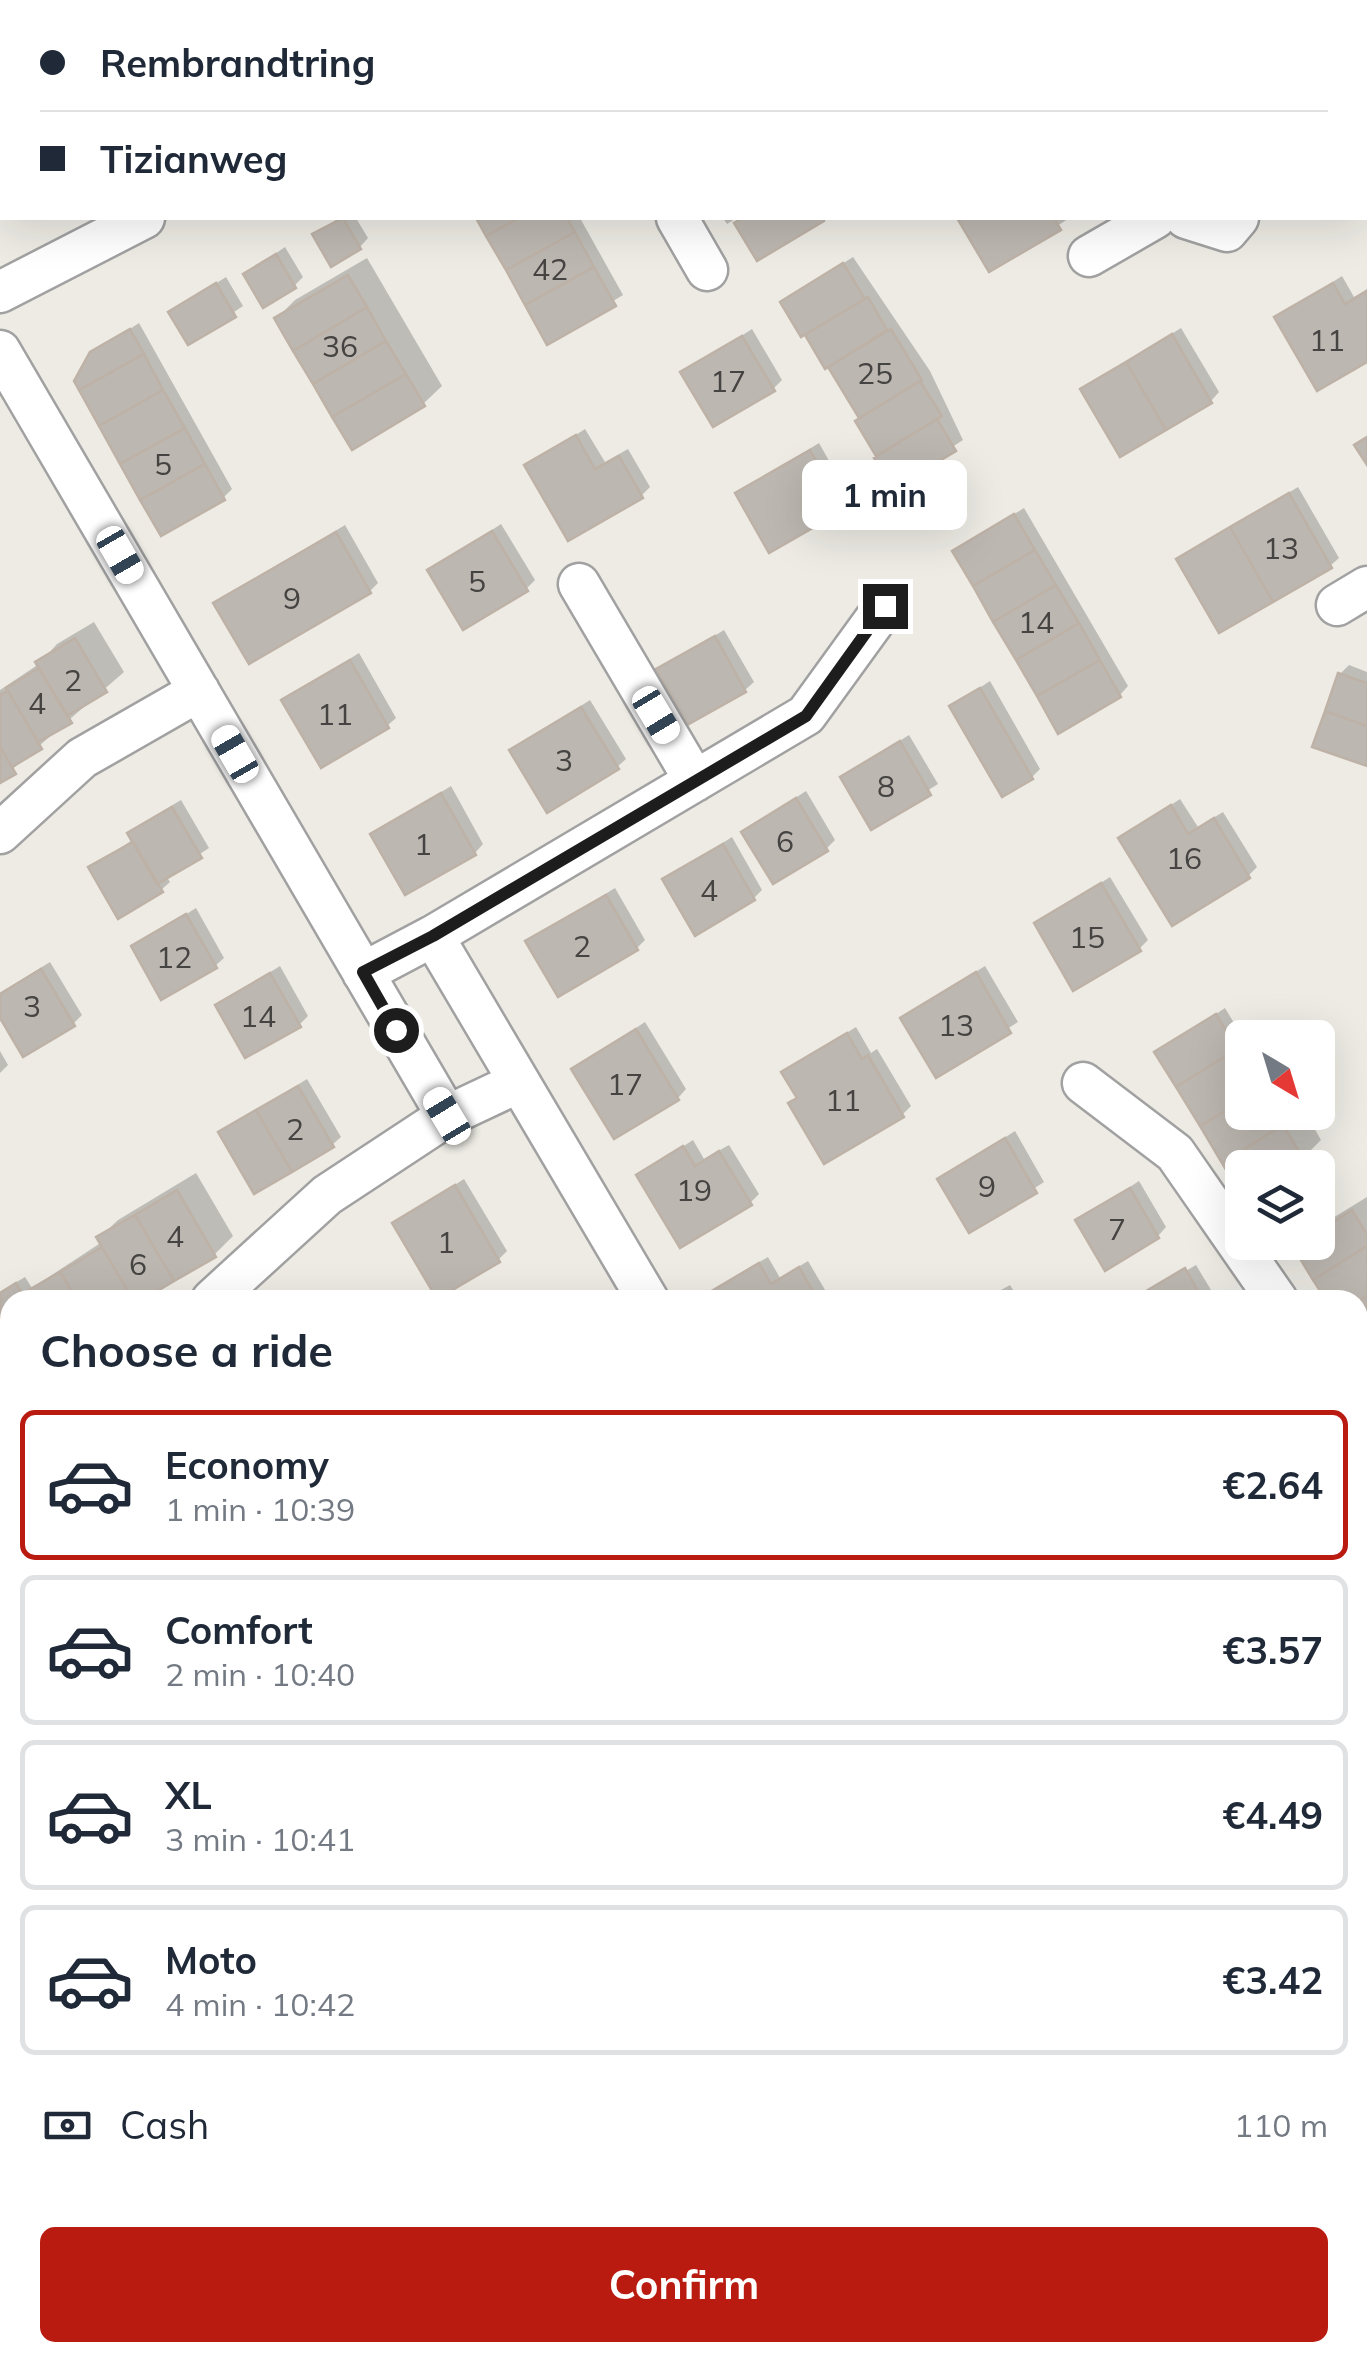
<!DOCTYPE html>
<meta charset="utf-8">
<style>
body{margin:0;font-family:Mulish,sans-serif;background:#f2f2f3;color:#1f2937;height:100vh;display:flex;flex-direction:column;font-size:38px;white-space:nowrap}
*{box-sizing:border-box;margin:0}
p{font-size:32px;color:#747a83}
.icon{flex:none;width:55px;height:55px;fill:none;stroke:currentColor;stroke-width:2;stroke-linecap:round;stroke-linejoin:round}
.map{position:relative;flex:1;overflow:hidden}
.panel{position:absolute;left:0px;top:1290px;width:1368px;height:1072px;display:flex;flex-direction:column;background:#fff;border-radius:30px 30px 0 0;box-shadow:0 10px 40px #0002}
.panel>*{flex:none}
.top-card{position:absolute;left:0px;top:0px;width:1368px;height:220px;box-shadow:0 10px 40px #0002;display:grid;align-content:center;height:220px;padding:0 40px;background:#fff}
.needle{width:65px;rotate:142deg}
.tools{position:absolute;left:1225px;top:1020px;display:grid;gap:20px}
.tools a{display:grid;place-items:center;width:110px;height:110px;border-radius:15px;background:#fff;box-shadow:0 10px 40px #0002;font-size:50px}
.end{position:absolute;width:45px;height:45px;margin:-22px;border:12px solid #1d1d1d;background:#fff;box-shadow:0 0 0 5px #fff}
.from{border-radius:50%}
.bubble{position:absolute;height:70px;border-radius:15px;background:#fff;box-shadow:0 10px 40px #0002;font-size:32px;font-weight:700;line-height:70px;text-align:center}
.car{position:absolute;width:30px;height:60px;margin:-30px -15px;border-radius:12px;box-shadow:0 0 8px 2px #0007;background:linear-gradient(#fff 24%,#345 0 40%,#fff 0 76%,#345 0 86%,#fff 0)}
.top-card b{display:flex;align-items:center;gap:35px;height:95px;font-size:38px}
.top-card b+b{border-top:2px solid #e0e1e3}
.top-card i{width:25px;height:25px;background:#1f2937}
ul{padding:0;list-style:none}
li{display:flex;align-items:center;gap:30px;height:150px;margin:0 20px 15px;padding:0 20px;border:5px solid #e0e1e3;border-radius:15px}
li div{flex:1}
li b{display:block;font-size:38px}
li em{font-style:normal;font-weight:700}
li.on{border-color:#b91b11}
li>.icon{width:90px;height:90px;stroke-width:1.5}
h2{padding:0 40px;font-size:45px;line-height:120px}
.pay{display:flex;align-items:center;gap:25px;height:110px;padding:0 40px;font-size:38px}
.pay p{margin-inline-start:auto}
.cta{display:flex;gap:20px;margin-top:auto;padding:20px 40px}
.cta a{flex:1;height:115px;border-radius:15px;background:#b91b11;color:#fff;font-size:40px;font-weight:700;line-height:115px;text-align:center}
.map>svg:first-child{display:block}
.shadow{fill:#0003}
.building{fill:#bdb7b1;stroke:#beb2a7;stroke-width:2.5}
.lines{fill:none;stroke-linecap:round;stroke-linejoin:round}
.minor-casing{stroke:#a1a1a1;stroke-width:45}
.minor{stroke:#fff;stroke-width:40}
.route{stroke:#1d1d1d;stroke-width:12}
.labels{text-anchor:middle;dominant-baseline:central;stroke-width:10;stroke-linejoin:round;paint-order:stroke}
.number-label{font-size:30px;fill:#454442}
</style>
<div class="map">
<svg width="1367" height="2361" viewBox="0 0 1367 2361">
<rect width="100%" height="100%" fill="#edebe4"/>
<!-- shadow -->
<path class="shadow" d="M 206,0 L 387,0 L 202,2 Z
M 836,0 L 938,0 L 939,2 L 833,2 Z
M 994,0 L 1066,0 L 1062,2 Z
M 1310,0 L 1367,0 L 1367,2 L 1312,2 Z
M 0,27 L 2,31 L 0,209 Z
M 339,218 L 356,218 L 368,238 L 360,247 L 315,234 Z
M 479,218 L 580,218 L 623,295 L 548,341 Z
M 723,218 L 824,218 L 758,258 L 735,219 L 727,224 Z
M 960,218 L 1067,218 L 1068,219 L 990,269 Z
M 285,247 L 303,277 L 294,286 L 246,274 Z
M 853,257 L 930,371 L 963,440 L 893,485 L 858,421 L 862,418 L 783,302 Z
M 367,258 L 442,386 L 423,404 L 277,318 L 295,300 Z
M 1342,276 L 1354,297 L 1367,289 L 1367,359 L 1277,318 Z
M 226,277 L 243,306 L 189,342 L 171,312 Z
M 139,323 L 232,489 L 223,498 L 92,354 Z
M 1181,328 L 1219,392 L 1211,401 L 1083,389 Z
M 752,329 L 782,380 L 773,389 L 684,373 Z
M 585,429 L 605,462 L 628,449 L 650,487 L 641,496 L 528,466 Z
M 819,443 L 851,500 L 843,508 L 738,493 Z
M 1298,487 L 1339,558 L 1330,566 L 1179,559 Z
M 1024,508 L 1128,686 L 1120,695 L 955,551 Z
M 501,524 L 535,580 L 526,589 L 430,571 Z
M 345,525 L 378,583 L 370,591 L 216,603 Z
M 94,622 L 124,672 L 0,780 L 0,690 L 39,664 L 57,644 Z
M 724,630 L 754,682 L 745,690 L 659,670 Z
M 359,653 L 396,718 L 387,726 L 285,700 Z
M 1349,665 L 1367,672 L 1367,764 L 1340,674 Z
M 990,681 L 1040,769 L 1032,777 L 952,706 Z
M 590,700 L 626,759 L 617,767 L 512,750 Z
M 909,735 L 938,784 L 872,826 L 843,777 Z
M 451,786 L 483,844 L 475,853 L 373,834 Z
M 806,791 L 835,840 L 826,849 L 744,832 Z
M 1180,799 L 1198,827 L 1223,812 L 1257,867 L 1248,876 L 1121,838 Z
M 181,800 L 209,848 L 166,876 L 170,882 L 161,890 L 91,867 L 134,839 L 131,833 L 139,825 Z
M 732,837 L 762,890 L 754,898 L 666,879 Z
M 1110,877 L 1148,940 L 1139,949 L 1037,924 Z
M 615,888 L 645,940 L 637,948 L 528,942 Z
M 196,908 L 224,958 L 215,966 L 134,947 Z
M 50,962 L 82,1015 L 73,1024 L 0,1013 L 0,993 Z
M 280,966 L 308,1016 L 299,1025 L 218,1005 Z
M 985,966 L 1018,1022 L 937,1074 L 903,1018 Z
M 1225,1008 L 1243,1038 L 1242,1112 L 1305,1112 L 1321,1140 L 1303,1158 L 1242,1168 L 1242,1193 L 1158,1053 Z
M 645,1022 L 686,1089 L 678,1098 L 574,1069 Z
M 856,1027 L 871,1053 L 877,1049 L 911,1106 L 902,1115 L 791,1103 L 798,1096 L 784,1072 Z
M 0,1051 L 8,1065 L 0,1073 Z
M 307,1079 L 341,1137 L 332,1145 L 221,1133 Z
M 1015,1131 L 1044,1182 L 970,1230 L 940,1179 Z
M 693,1140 L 704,1159 L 729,1145 L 759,1194 L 750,1203 L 639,1175 Z
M 196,1173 L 233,1236 L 214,1255 L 156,1289 L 151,1300 L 10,1300 L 10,1339 L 0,1323 L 0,1292 L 25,1277 L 32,1288 L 102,1242 L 99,1238 L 118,1220 Z
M 464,1179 L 507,1251 L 498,1260 L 395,1223 Z
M 1139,1181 L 1166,1227 L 1158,1236 L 1078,1221 Z
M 1367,1197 L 1367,1350 L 1358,1337 L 1358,1300 L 1296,1248 L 1301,1242 L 1318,1242 L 1318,1227 Z
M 768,1257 L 780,1278 L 808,1261 L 831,1300 L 711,1300 L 708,1296 L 717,1287 Z
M 1196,1265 L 1217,1300 L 1136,1300 Z
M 1010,1285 L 1019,1300 L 983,1300 Z
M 1358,1486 L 1365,1498 L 1358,1505 Z
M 0,1517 L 10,1534 L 10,1549 L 0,1556 Z
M 0,1671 L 10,1688 L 10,1760 L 0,1767 Z
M 1358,1698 L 1367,1702 L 1367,1720 L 1358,1741 Z
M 1361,2171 L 1367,2174 L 1367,2270 L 1358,2265 L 1358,2175 Z
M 1367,2310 L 1367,2361 L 1268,2361 L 1274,2352 L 1358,2352 L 1358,2320 Z
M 308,2352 L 446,2352 L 431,2361 L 300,2361 Z
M 1081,2352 L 1126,2352 L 1145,2361 L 1074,2361 Z
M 1052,2353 L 1064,2358 L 1063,2361 L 1044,2361 Z"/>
<!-- building -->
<path class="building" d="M 276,0 L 392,0 L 388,2 Z
M 835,0 L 909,0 L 911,2 L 831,2 Z
M 991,0 L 1071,0 L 1067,2 Z
M 0,125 L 2,125 L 0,212 Z
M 343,218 L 361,249 L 331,267 L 312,234 Z
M 476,218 L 519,218 L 486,236 Z
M 519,218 L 567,218 L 575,232 L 506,270 L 486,236 Z
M 743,218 L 823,218 L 824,221 L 757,261 L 734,223 Z
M 957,218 L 1054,218 L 1061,230 L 989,272 Z
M 575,232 L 594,267 L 525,305 L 506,270 Z
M 276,254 L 296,288 L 263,308 L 243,274 Z
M 843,263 L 865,299 L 801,337 L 780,302 Z
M 594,267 L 616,306 L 547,345 L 525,305 Z
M 348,275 L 367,307 L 293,351 L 274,318 Z
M 216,283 L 236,317 L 188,345 L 168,312 Z
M 1333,283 L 1345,304 L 1367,291 L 1367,362 L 1317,391 L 1274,317 Z
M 868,297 L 887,330 L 825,369 L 805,335 Z
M 367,307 L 386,341 L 313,384 L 293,351 Z
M 130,329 L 144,354 L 79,390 L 74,381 L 90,352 Z
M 891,329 L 922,380 L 859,418 L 828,367 Z
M 1172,334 L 1212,403 L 1166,430 L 1126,362 Z
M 742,336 L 775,391 L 713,427 L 680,372 Z
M 386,341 L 406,374 L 332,417 L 313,384 Z
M 144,354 L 163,390 L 99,426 L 79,390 Z
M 1126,362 L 1166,430 L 1120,457 L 1080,389 Z
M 406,374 L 425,406 L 352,450 L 332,417 Z
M 920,381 L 942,416 L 876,456 L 855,421 Z
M 163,390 L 185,428 L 120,464 L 99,426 Z
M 937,419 L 956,451 L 892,489 L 874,458 Z
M 185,428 L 205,464 L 140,500 L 120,464 Z
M 576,435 L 595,469 L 619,456 L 643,498 L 568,541 L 524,465 Z
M 1367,437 L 1367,465 L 1354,445 Z
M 810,450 L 844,510 L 769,553 L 735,493 Z
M 205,464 L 225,500 L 161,536 L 140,500 Z
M 1289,493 L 1332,568 L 1273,602 L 1230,527 Z
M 1014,514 L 1035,550 L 973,586 L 952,551 Z
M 1230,527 L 1273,602 L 1219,633 L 1176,559 Z
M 492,531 L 528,591 L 463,630 L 427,570 Z
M 336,532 L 371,593 L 249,664 L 213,603 Z
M 1035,550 L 1056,585 L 993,622 L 973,586 Z
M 1056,585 L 1079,623 L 1016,660 L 993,622 Z
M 1079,623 L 1100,660 L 1037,696 L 1016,660 Z
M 715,636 L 746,692 L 687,725 L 656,669 Z
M 75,638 L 107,692 L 67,716 L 35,662 Z
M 350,660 L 389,728 L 321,768 L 281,700 Z
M 1100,660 L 1121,697 L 1058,734 L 1037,696 Z
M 39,668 L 72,723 L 38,742 L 6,688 Z
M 1338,673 L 1367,683 L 1367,726 L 1325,711 Z
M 980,688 L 1033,779 L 1002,797 L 949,706 Z
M 8,691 L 42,749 L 12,767 L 0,747 L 0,695 Z
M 581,707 L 619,769 L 547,813 L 509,750 Z
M 1325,711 L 1367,726 L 1367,766 L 1312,747 Z
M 900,741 L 931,795 L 871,830 L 840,777 Z
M 0,747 L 16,774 L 0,783 Z
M 441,793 L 476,855 L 405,895 L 370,834 Z
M 796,798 L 828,851 L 773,884 L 741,832 Z
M 1171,805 L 1188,834 L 1214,818 L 1250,878 L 1172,926 L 1118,838 Z
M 172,807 L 202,858 L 157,884 L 127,833 Z
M 133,842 L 163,892 L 118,919 L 88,867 Z
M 723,844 L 755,900 L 695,936 L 662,879 Z
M 1101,883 L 1141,951 L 1073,991 L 1034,923 Z
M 606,895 L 638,950 L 558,997 L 525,941 Z
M 186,914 L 217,968 L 161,1000 L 131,946 Z
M 41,969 L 75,1026 L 23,1057 L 0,1018 L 0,994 Z
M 976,972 L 1011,1033 L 936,1078 L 900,1018 Z
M 270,973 L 301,1027 L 245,1058 L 215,1005 Z
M 1216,1014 L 1237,1049 L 1176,1087 L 1154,1052 Z
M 636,1029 L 679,1100 L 614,1139 L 571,1069 Z
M 847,1033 L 862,1059 L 868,1055 L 904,1117 L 824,1164 L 788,1103 L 797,1098 L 781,1072 Z
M 1237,1049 L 1242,1058 L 1242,1101 L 1200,1126 L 1176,1087 Z
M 298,1086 L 334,1147 L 292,1172 L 256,1110 Z
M 1242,1101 L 1242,1112 L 1276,1112 L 1283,1125 L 1222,1163 L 1200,1126 Z
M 256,1110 L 292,1172 L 254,1194 L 218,1132 Z
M 1283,1125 L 1305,1161 L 1293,1168 L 1242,1168 L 1242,1197 L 1222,1163 Z
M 1005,1138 L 1037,1193 L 969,1233 L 937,1179 Z
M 683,1146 L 695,1166 L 719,1151 L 752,1205 L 680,1248 L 636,1175 Z
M 455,1185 L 500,1262 L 437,1299 L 392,1223 Z
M 1130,1188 L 1159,1238 L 1105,1271 L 1075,1220 Z
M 177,1190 L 216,1257 L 174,1281 L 135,1215 Z
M 1352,1210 L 1367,1234 L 1367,1246 L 1313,1280 L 1293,1247 L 1318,1242 L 1318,1232 Z
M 135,1215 L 174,1281 L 142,1300 L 133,1300 L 96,1237 Z
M 1367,1246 L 1367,1295 L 1358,1302 L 1326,1300 L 1313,1280 Z
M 102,1247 L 133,1300 L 77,1300 L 60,1272 Z
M 759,1263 L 771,1284 L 799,1267 L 818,1300 L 708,1300 L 705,1295 Z
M 1185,1268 L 1203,1300 L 1131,1300 Z
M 60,1272 L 77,1300 L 25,1300 L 22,1294 Z
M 16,1283 L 25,1300 L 10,1300 L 10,1344 L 0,1327 L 0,1293 Z
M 1367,1295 L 1367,1347 L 1363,1349 L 1358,1340 L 1358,1302 Z
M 0,1720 L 10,1736 L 10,1763 L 0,1769 Z
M 1367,1885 L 1367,1955 L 1358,1951 L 1358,1907 Z
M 1358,2196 L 1367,2201 L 1367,2273 L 1358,2268 Z
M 1358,2319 L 1367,2324 L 1367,2361 L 1339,2353 L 1358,2352 Z
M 322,2352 L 354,2352 L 359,2361 L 315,2361 L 313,2358 Z
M 354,2352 L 401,2352 L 406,2361 L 359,2361 Z
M 401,2352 L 449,2352 L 450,2353 L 436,2361 L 406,2361 Z
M 1314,2352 L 1338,2352 L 1355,2361 L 1309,2361 Z"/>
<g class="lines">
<!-- minor casing -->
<g class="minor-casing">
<path id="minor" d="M 475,0 L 477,2
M 557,2 L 562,0
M 1365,100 L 1367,98
M 677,218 L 707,270
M 1186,218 L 1227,231 L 1238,218
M 1089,256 L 1155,218
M 0,292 L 144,218
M 0,351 L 447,1116
M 579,584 L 695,781
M 1337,605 L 1367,587
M 0,833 L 82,758 L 199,691
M 433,936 L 648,1300
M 363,973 L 433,936 L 806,715 L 885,606
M 1083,1083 L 1175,1153 L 1277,1300
M 212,1300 L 327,1195 L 447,1116 L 519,1082
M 1358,1401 L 1367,1413
M 1358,1580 L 1367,1575
M 1358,2027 L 1367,2035
M 0,2220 L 10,2238
M 76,2352 L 81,2361
M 533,2352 L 538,2361
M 823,2352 L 828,2361
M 929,2361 L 934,2352"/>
</g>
<!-- minor -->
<use href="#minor" class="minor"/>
</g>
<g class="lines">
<!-- route -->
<path class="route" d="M 396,1030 L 363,972 L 433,936 L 806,716 L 885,606"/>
</g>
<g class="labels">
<!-- number labels -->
<g class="number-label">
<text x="550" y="269">42</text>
<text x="1327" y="340">11</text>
<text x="340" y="346">36</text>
<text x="875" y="373">25</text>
<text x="728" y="381">17</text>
<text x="163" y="464">5</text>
<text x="1281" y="548">13</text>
<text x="477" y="581">5</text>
<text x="292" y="598">9</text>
<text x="1036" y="622">14</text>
<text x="73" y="680">2</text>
<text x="37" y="703">4</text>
<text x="335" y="714">11</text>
<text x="564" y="760">3</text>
<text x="886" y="786">8</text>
<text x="785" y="841">6</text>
<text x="423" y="844">1</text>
<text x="1184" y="858">16</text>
<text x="709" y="890">4</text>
<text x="1087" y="937">15</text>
<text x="582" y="946">2</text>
<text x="174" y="957">12</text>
<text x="32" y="1006">3</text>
<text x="258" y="1016">14</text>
<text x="956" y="1025">13</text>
<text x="625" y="1084">17</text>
<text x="843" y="1100">11</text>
<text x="295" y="1129">2</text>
<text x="987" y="1186">9</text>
<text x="694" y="1190">19</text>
<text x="1117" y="1229">7</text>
<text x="175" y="1236">4</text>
<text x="446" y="1242">1</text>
<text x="138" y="1264">6</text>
</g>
</g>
</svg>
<div class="tools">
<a><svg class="needle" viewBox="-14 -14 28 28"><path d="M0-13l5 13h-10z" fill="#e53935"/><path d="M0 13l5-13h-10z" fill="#747a83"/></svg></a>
<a><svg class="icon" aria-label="layers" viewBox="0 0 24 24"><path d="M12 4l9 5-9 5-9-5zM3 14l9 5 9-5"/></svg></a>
</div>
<i class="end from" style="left:396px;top:1030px"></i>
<i class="end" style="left:885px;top:606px"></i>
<div class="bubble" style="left:802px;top:460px;width:165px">1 min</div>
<i class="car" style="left:120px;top:555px;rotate:150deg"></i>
<i class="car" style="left:656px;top:715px;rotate:149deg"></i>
<i class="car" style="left:235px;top:754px;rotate:330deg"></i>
<i class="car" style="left:447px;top:1116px;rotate:329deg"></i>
<div class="top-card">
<b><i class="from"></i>Rembrandtring</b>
<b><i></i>Tizianweg</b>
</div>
<section class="panel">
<h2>Choose a ride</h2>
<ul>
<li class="on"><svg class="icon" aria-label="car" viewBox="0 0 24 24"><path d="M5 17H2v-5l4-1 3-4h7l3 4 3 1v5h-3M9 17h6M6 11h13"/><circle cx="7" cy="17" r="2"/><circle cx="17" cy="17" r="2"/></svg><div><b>Economy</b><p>1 min · 10:39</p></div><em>€2.64</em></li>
<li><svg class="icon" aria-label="car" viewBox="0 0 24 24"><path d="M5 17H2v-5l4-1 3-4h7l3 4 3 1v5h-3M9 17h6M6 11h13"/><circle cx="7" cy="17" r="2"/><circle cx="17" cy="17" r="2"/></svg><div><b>Comfort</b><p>2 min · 10:40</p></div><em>€3.57</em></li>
<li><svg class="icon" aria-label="car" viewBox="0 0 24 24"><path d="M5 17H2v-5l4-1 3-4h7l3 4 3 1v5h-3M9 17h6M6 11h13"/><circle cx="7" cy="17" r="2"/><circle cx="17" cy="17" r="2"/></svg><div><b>XL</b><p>3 min · 10:41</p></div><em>€4.49</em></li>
<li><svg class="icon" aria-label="car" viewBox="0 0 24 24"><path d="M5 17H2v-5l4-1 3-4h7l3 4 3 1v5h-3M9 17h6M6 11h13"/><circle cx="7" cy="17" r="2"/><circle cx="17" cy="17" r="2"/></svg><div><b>Moto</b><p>4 min · 10:42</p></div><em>€3.42</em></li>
</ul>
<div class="pay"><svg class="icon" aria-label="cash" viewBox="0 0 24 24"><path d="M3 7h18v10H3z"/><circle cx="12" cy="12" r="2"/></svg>Cash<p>110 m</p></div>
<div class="cta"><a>Confirm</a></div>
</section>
</div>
